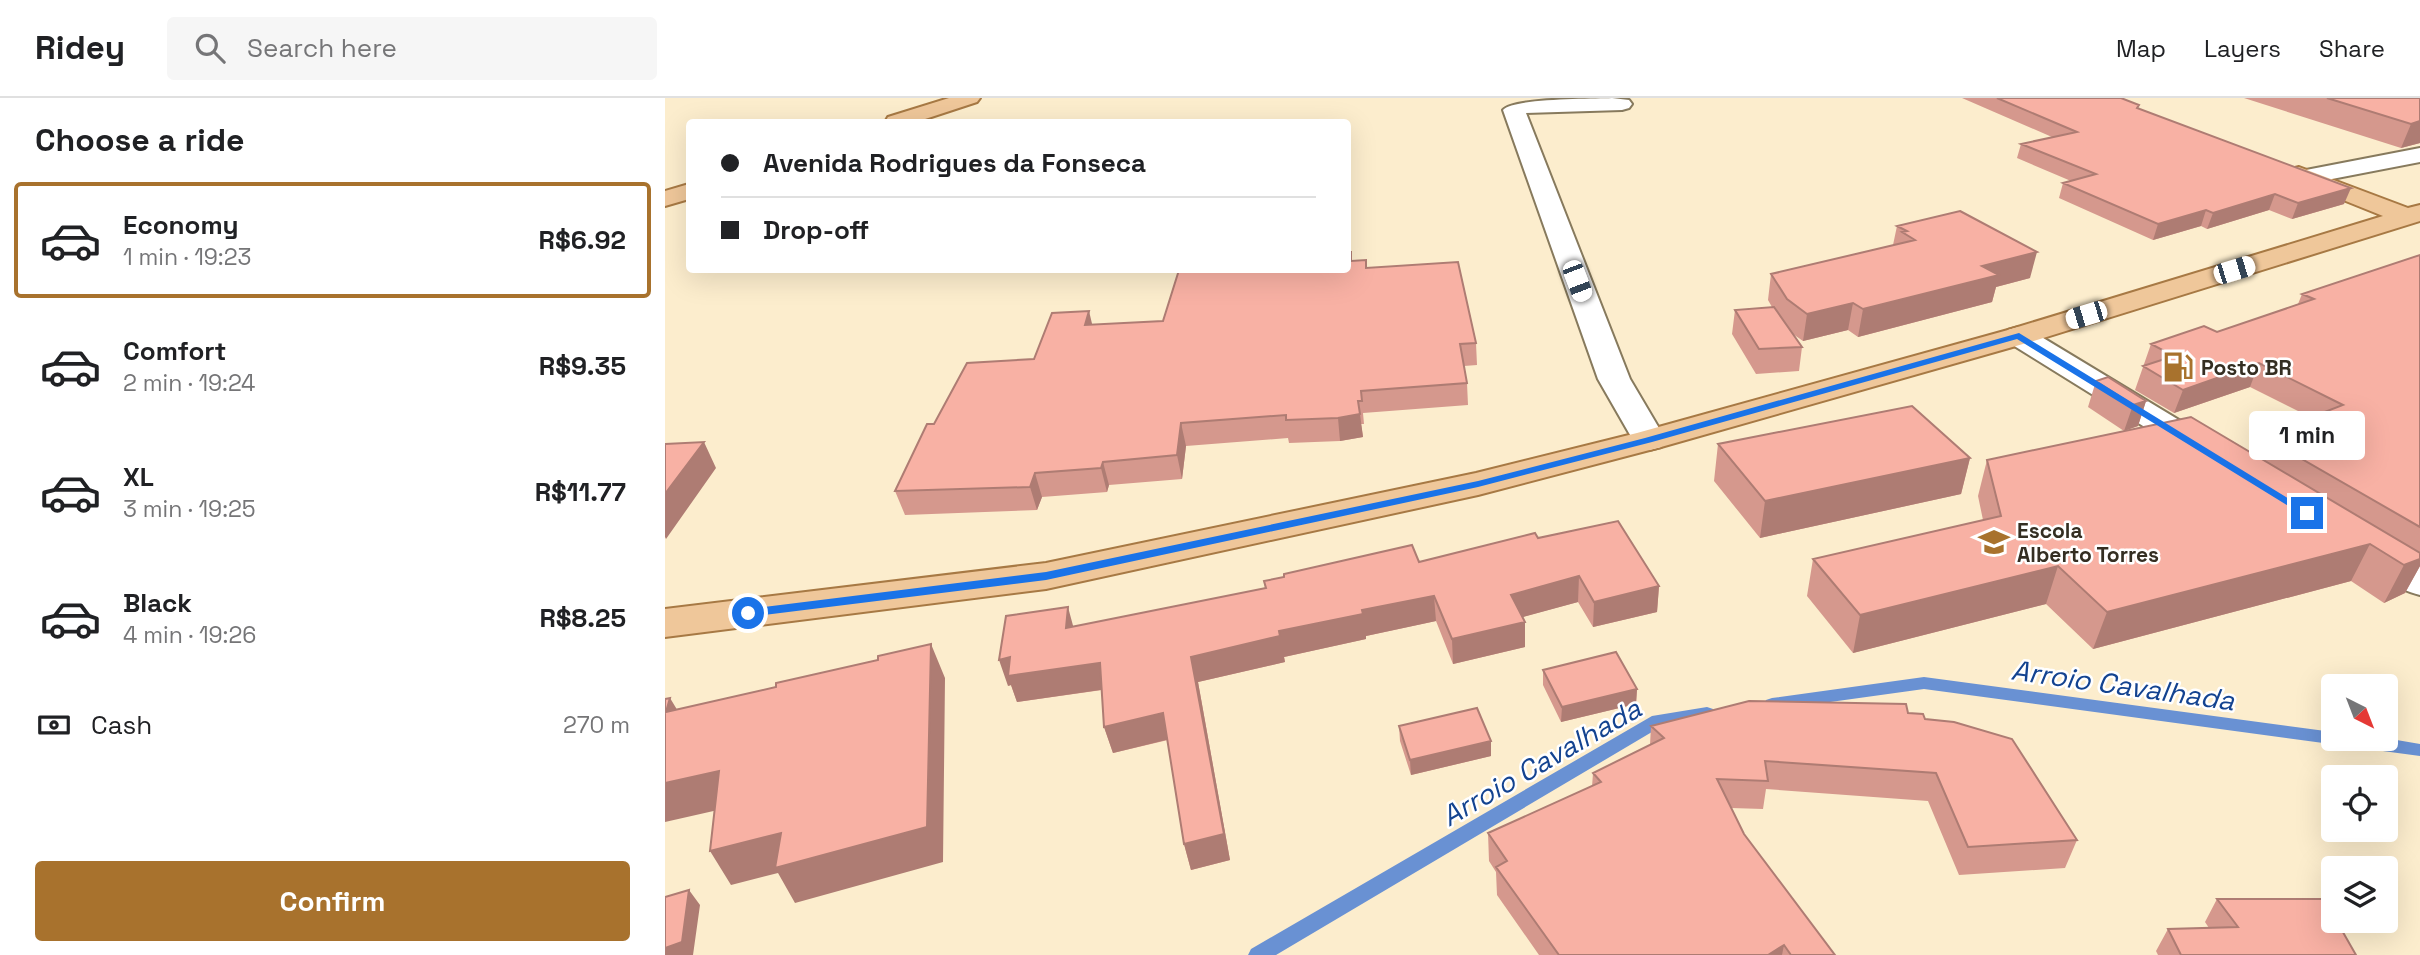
<!DOCTYPE html>
<meta charset="utf-8">
<style>
body{margin:0;font-family:"Space Grotesk",sans-serif;background:#f6f6f6;color:#202124;height:100vh;display:flex;flex-direction:column;font-size:26px;white-space:nowrap}
*{box-sizing:border-box;margin:0}
p{font-size:23px;color:#757577}
.icon{flex:none;width:38px;height:38px;fill:none;stroke:currentColor;stroke-width:2;stroke-linecap:round;stroke-linejoin:round}
.map{position:relative;flex:1;overflow:hidden}
.drawer{display:flex;flex-direction:column;background:#fff;width:665px}
.drawer>*{flex:none}
.top-card{position:absolute;left:21px;top:21px;width:665px;height:154px;border-radius:7px;box-shadow:0 7px 28px #0002;display:grid;align-content:center;height:154px;padding:0 35px;background:#fff}
.needle{width:46px;rotate:138deg}
.tools{position:absolute;left:1656px;top:576px;display:grid;gap:14px}
.tools a{display:grid;place-items:center;width:77px;height:77px;border-radius:7px;background:#fff;box-shadow:0 7px 28px #0002;font-size:35px}
.end{position:absolute;width:32px;height:32px;margin:-16px;border:9px solid #1a73e8;background:#fff;box-shadow:0 0 0 4px #fff}
.from{border-radius:50%}
.bubble{position:absolute;height:49px;border-radius:7px;background:#fff;box-shadow:0 7px 28px #0002;font-size:23px;font-weight:700;line-height:49px;text-align:center}
.car{position:absolute;width:21px;height:42px;margin:-21px -10px;border-radius:9px;box-shadow:0 0 5px 2px #0007;background:linear-gradient(#fff 24%,#345 0 40%,#fff 0 76%,#345 0 86%,#fff 0)}
.top-card b{display:flex;align-items:center;gap:24px;height:66px;font-size:26px}
.top-card b+b{border-top:2px solid #e0e0e0}
.top-card i{width:18px;height:18px;background:#202124}
ul{padding:0;list-style:none}
li{display:flex;align-items:center;gap:21px;height:116px;margin:0 14px 10px;padding:0 21px;border:4px solid transparent;border-radius:7px}
li div{flex:1}
li b{display:block;font-size:26px}
li em{font-style:normal;font-weight:700}
li.current{border-color:#a8722d}
li>.icon{width:63px;height:63px;stroke-width:1.5}
h2{padding:0 35px;font-size:32px;line-height:84px}
.pay{display:flex;align-items:center;gap:18px;height:77px;padding:0 35px;font-size:26px}
.pay p{margin-inline-start:auto}
.action{display:flex;gap:14px;margin-top:auto;padding:14px 35px}
.action a{flex:1;height:80px;border-radius:7px;background:#a8722d;color:#fff;font-size:28px;font-weight:700;line-height:80px;text-align:center}
header{display:flex;align-items:center;gap:42px;box-sizing:border-box;height:98px;padding:0 35px;background:#fff;border-bottom:2px solid #e0e0e0}
header strong{font-size:33px}
nav{display:flex;gap:38px;margin-inline-start:auto;font-size:24px}
.search{width:490px;height:63px;background:#f6f6f6;display:flex;align-items:center;gap:18px;box-sizing:border-box;padding:0 24px;border-radius:7px;color:#757577;font-size:26px}
main{display:flex;flex:1;min-height:0}
.map>svg:first-child{display:block}
.lines{fill:none;stroke-linecap:round;stroke-linejoin:round}
.stream{fill:#6991d3;fill-rule:evenodd}
.minor-casing{stroke:#877a5d;stroke-width:4}
.major-casing{stroke:#a77944;stroke-width:4}
.minor{fill:#fff;fill-rule:evenodd}
.major{fill:#efc79a;fill-rule:evenodd}
.wall{fill:#d5988d}
.shaded-wall{fill:#ae7c73}
.building{fill:#f8b1a4;stroke:#ae7c73;stroke-width:2}
.route{fill:#1a73e8}
.labels{text-anchor:middle;dominant-baseline:central;stroke-width:5;stroke-linejoin:round;paint-order:stroke}
.poi-label{font-size:21px;font-weight:bold;fill:#342e22;stroke:#fff;text-anchor:start}
.near-water-label{font-size:28px;font-style:italic;fill:#134390;stroke:#fff}
</style>
<header>
<strong>Ridey</strong>
<div class="search"><svg class="icon" aria-label="search" viewBox="0 0 24 24"><circle cx="10" cy="10" r="6"/><path d="M15 15l6 6"/></svg>Search here</div>
<nav><a>Map</a><a>Layers</a><a>Share</a></nav>
</header>
<main>
<section class="drawer">
<h2>Choose a ride</h2>
<ul>
<li class="current"><svg class="icon" aria-label="car" viewBox="0 0 24 24"><path d="M5 17H2v-5l4-1 3-4h7l3 4 3 1v5h-3M9 17h6M6 11h13"/><circle cx="7" cy="17" r="2"/><circle cx="17" cy="17" r="2"/></svg><div><b>Economy</b><p>1 min · 19:23</p></div><em>R$6.92</em></li>
<li><svg class="icon" aria-label="car" viewBox="0 0 24 24"><path d="M5 17H2v-5l4-1 3-4h7l3 4 3 1v5h-3M9 17h6M6 11h13"/><circle cx="7" cy="17" r="2"/><circle cx="17" cy="17" r="2"/></svg><div><b>Comfort</b><p>2 min · 19:24</p></div><em>R$9.35</em></li>
<li><svg class="icon" aria-label="car" viewBox="0 0 24 24"><path d="M5 17H2v-5l4-1 3-4h7l3 4 3 1v5h-3M9 17h6M6 11h13"/><circle cx="7" cy="17" r="2"/><circle cx="17" cy="17" r="2"/></svg><div><b>XL</b><p>3 min · 19:25</p></div><em>R$11.77</em></li>
<li><svg class="icon" aria-label="car" viewBox="0 0 24 24"><path d="M5 17H2v-5l4-1 3-4h7l3 4 3 1v5h-3M9 17h6M6 11h13"/><circle cx="7" cy="17" r="2"/><circle cx="17" cy="17" r="2"/></svg><div><b>Black</b><p>4 min · 19:26</p></div><em>R$8.25</em></li>
</ul>
<div class="pay"><svg class="icon" aria-label="cash" viewBox="0 0 24 24"><path d="M3 7h18v10H3z"/><circle cx="12" cy="12" r="2"/></svg>Cash<p>270 m</p></div>
<div class="action"><a>Confirm</a></div>
</section>
<div class="map">
<svg width="1755" height="857" viewBox="0 0 1755 857">
<rect width="100%" height="100%" fill="#fcedcd"/>
<g class="lines">
<!-- stream -->
<path class="stream" d="M 1259,579 L 1668,634 L 1668,640 L 1720,640 L 1755,646 L 1755,658 L 1259,591 L 1107,612 L 1101,610 L 1099,606 L 1101,602 L 1107,600 Z
M 1042,609 L 1048,611 L 1050,615 L 1048,619 L 997,628 L 611,857 L 583,857 L 586,851 L 987,618 Z"/>
<!-- minor casing -->
<g class="minor-casing">
<path id="minor" d="M 947,0 L 964,2 L 967,6 L 964,10 L 957,12 L 861,15 L 965,281 L 1001,342 L 996,349 L 984,352 L 972,349 L 933,281 L 838,12 C 849,0 926,1 947,0 Z
M 1755,50 L 1755,64 L 1641,86 L 1633,84 L 1629,79 L 1633,74 L 1641,72 Z
M 1354,229 L 1365,232 L 1552,345 L 1558,352 L 1552,359 L 1540,363 L 1528,359 L 1343,244 L 1339,238 L 1343,232 Z
M 1704,441 L 1718,444 L 1755,466 L 1755,497 C 1732,491 1698,473 1684,453 L 1690,444 Z"/>
</g>
<!-- major casing -->
<g class="major-casing">
<path id="major" d="M 284,0 L 315,0 L 312,4 L 251,24 L 220,24 L 223,19 Z
M 1634,69 L 1743,110 L 1755,107 L 1755,123 L 1365,244 L 996,349 L 813,397 L 381,491 L 0,539 L 0,511 L 381,465 L 811,375 L 972,335 L 1343,232 L 1718,118 L 1626,81 L 1622,76 L 1626,71 Z
M 24,86 L 24,101 L 0,108 L 0,93 Z"/>
</g>
<!-- minor -->
<use href="#minor" class="minor"/>
<!-- major -->
<use href="#major" class="major"/>
</g>
<!-- wall -->
<path class="wall" d="M 1297,0 L 1456,0 L 1472,10 L 1679,106 L 1627,121 L 1604,112 L 1542,131 L 1536,128 L 1488,142 L 1394,100 L 1398,85 L 1406,83 L 1352,60 L 1356,46 L 1387,39 Z
M 1579,0 L 1755,0 L 1755,45 L 1736,50 Z
M 1232,128 L 1365,180 L 1331,189 L 1327,204 L 1193,239 L 1183,232 L 1138,243 L 1128,236 L 1137,249 L 1134,273 L 1091,276 L 1067,236 L 1070,212 L 1107,209 L 1103,202 L 1106,176 L 1228,147 Z
M 686,154 L 686,163 L 701,170 L 811,245 L 812,267 L 799,268 L 802,285 L 803,307 L 698,315 L 699,326 L 696,326 L 698,339 L 675,343 L 624,345 L 623,340 L 521,348 L 517,381 L 444,387 L 442,394 L 377,399 L 372,412 L 240,417 L 230,393 L 269,326 L 427,227 L 498,223 Z
M 1755,157 L 1755,468 L 1740,495 L 1719,505 L 1686,483 L 1428,551 L 1381,506 L 1188,555 L 1142,498 L 1148,461 L 1318,422 L 1313,398 L 1322,362 L 1589,357 L 1597,338 L 1645,319 L 1585,289 L 1509,315 L 1470,292 L 1486,246 L 1552,234 L 1633,206 L 1637,196 Z
M 1431,283 L 1481,303 L 1473,328 L 1459,333 L 1423,309 Z
M 1053,346 L 1305,360 L 1296,396 L 1095,440 L 1049,383 Z
M 873,440 L 994,488 L 992,514 L 928,529 L 913,504 L 857,519 L 860,524 L 860,549 L 788,566 L 771,523 L 701,538 L 701,541 L 619,559 L 620,564 L 533,584 L 565,762 L 526,772 L 519,746 L 503,642 L 448,655 L 439,629 L 437,592 L 352,604 L 346,587 L 343,588 L 409,529 L 600,490 L 599,483 L 754,464 Z
M 878,572 L 972,591 L 971,606 L 896,624 L 878,587 Z
M 1243,615 L 1260,621 L 1412,742 L 1400,770 L 1294,777 L 1263,703 L 1101,691 L 1098,711 L 1066,710 L 1079,736 L 1170,857 L 874,857 L 832,797 L 831,774 L 824,763 L 823,735 L 927,689 L 928,675 L 985,647 L 986,628 Z
M 734,628 L 826,658 L 746,677 L 735,643 Z
M 1552,801 L 1691,857 L 1493,857 L 1491,853 L 1503,831 L 1544,830 L 1540,824 Z"/>
<!-- shaded-wall -->
<path class="shaded-wall" d="M 1755,23 L 1755,45 L 1736,50 L 1746,26 Z
M 1686,90 L 1679,106 L 1627,121 L 1633,105 Z
M 1610,96 L 1604,112 L 1542,131 L 1548,115 Z
M 1541,112 L 1536,128 L 1488,142 L 1493,126 Z
M 1372,154 L 1365,180 L 1331,189 L 1327,204 L 1193,239 L 1198,211 L 1317,168 Z
M 1188,205 L 1183,232 L 1138,243 L 1142,216 Z
M 424,213 L 429,234 L 420,227 Z
M 1594,265 L 1585,289 L 1509,315 L 1518,292 Z
M 1481,303 L 1473,328 L 1459,333 L 1468,307 Z
M 695,316 L 698,339 L 675,343 L 673,320 Z
M 516,325 L 521,348 L 517,381 L 512,357 Z
M 39,344 L 51,370 L 1,441 L 0,439 L 0,396 Z
M 1305,360 L 1296,396 L 1095,440 L 1100,403 Z
M 438,364 L 444,387 L 442,394 L 436,370 Z
M 370,375 L 377,399 L 372,412 L 365,389 Z
M 1705,446 L 1686,483 L 1428,551 L 1442,514 Z
M 1755,461 L 1755,468 L 1740,495 L 1719,505 L 1739,467 Z
M 1393,468 L 1381,506 L 1188,555 L 1195,517 Z
M 914,478 L 913,504 L 847,522 L 846,497 Z
M 994,488 L 992,514 L 928,529 L 929,504 Z
M 769,498 L 771,523 L 701,538 L 701,541 L 619,559 L 620,564 L 533,584 L 565,762 L 526,772 L 519,746 L 526,559 L 614,533 L 697,512 Z
M 403,509 L 410,535 L 401,530 Z
M 860,524 L 860,549 L 788,566 L 787,541 Z
M 266,546 L 280,580 L 278,764 L 130,805 L 113,775 L 66,787 L 45,753 L 116,735 Z
M 345,559 L 435,565 L 442,591 L 352,604 L 346,587 L 343,588 L 334,562 Z
M 972,591 L 971,606 L 896,624 L 897,609 Z
M 5,600 L 25,633 L 1,614 Z
M 498,615 L 505,641 L 448,655 L 439,629 Z
M 826,643 L 826,658 L 746,677 L 745,662 Z
M 54,673 L 75,707 L 0,724 L 0,685 Z
M 24,792 L 35,807 L 28,857 L 0,857 L 0,850 Z
M 1119,847 L 1117,857 L 1103,857 Z"/>
<!-- building -->
<path class="building" d="M 1332,0 L 1456,0 L 1474,7 L 1472,10 L 1686,90 L 1633,105 L 1610,96 L 1548,115 L 1541,112 L 1493,126 L 1398,85 L 1431,76 L 1356,46 L 1412,34 Z
M 1662,0 L 1755,0 L 1755,23 L 1746,26 Z
M 1295,113 L 1372,154 L 1317,168 L 1334,177 L 1198,211 L 1188,205 L 1142,216 L 1122,201 L 1106,176 L 1250,142 L 1237,134 L 1242,133 L 1232,128 Z
M 682,154 L 686,154 L 686,163 L 701,162 L 701,170 L 793,164 L 811,245 L 795,246 L 802,285 L 696,293 L 697,303 L 693,303 L 695,316 L 673,320 L 621,322 L 621,317 L 516,325 L 512,357 L 438,364 L 436,370 L 370,375 L 365,389 L 230,393 L 262,326 L 269,326 L 302,265 L 369,261 L 387,215 L 424,213 L 420,227 L 498,223 L 514,172 L 682,172 Z
M 1755,157 L 1755,429 L 1597,338 L 1678,307 L 1594,265 L 1518,292 L 1478,268 L 1509,258 L 1486,246 L 1539,228 L 1552,234 L 1649,201 L 1637,196 Z
M 1109,209 L 1137,249 L 1094,251 L 1070,212 Z
M 1443,279 L 1481,303 L 1468,307 L 1431,283 Z
M 1247,308 L 1305,360 L 1100,403 L 1053,346 Z
M 1526,319 L 1755,455 L 1755,461 L 1739,467 L 1705,446 L 1442,514 L 1393,468 L 1195,517 L 1148,461 L 1336,418 L 1322,362 Z
M 39,344 L 0,396 L 0,346 Z
M 953,423 L 994,488 L 929,504 L 914,478 L 846,497 L 860,524 L 787,541 L 769,498 L 697,512 L 698,516 L 614,533 L 615,538 L 526,559 L 559,736 L 519,746 L 498,615 L 439,629 L 435,565 L 343,578 L 345,559 L 334,562 L 341,518 L 403,509 L 401,530 L 601,490 L 599,483 L 619,479 L 619,476 L 747,447 L 754,464 L 870,435 L 873,440 Z
M 266,546 L 262,729 L 110,770 L 116,735 L 45,753 L 54,673 L 0,685 L 0,601 L 5,600 L 1,614 L 111,589 L 111,585 L 213,562 L 213,558 Z
M 951,554 L 972,591 L 897,609 L 878,572 Z
M 1084,603 L 1241,606 L 1243,615 L 1258,616 L 1260,621 L 1289,624 L 1347,641 L 1412,742 L 1303,749 L 1271,675 L 1100,663 L 1103,683 L 1052,681 L 1079,736 L 1170,857 L 1126,857 L 1119,847 L 1103,857 L 894,857 L 831,769 L 842,763 L 823,735 L 936,684 L 928,675 L 999,640 L 986,628 Z
M 812,610 L 826,643 L 745,662 L 734,628 Z
M 24,792 L 17,844 L 0,850 L 0,799 Z
M 1552,801 L 1659,801 L 1668,817 L 1668,822 L 1671,822 L 1691,857 L 1516,857 L 1503,831 L 1573,829 Z"/>
<!-- route -->
<path class="route" d="M 1354,235 L 1647,415 L 1638,417 L 1352,241 L 987,344 L 813,389 L 381,482 L 83,519 L 77,515 L 83,511 L 381,474 L 813,383 L 980,340 Z"/>
<!-- icons -->
<defs>
<g id="fuel-bare" transform="scale(2.415)"><path d="M-5.5-6h7V0h2V4h1.3V-2.5L3-4.5l.8-.8L6-3V5H2.5V1h-1V6h-7ZM-4.2-4.7v3.2H.2V-4.7Z" fill="#a8722d" stroke="#fff" stroke-width="2.5" paint-order="stroke"/></g>
<g id="school-bare" transform="scale(2.415)"><path d="M0-5L7-2L0 1L-7-2ZM-4 1L0 2.5L4 1V4Q0 6-4 4Z" fill="#a8722d" stroke="#fff" stroke-width="2.5" paint-order="stroke"/></g>
</defs>
<g fill-rule="evenodd">
<use href="#fuel-bare" x="1513" y="269"/>
<use href="#school-bare" x="1329" y="444"/>
</g>
<g class="labels">
<!-- poi labels -->
<g class="poi-label">
<text x="1536" y="269">Posto BR</text>
<text x="1352" y="432">Escola<tspan x="1352" dy="24">Alberto Torres</tspan></text>
</g>
<!-- near-water labels -->
<g class="near-water-label">
<text transform="translate(1458 587) rotate(8)">Arroio Cavalhada</text>
<text transform="translate(876 664) rotate(-30)">Arroio Cavalhada</text>
</g>
</g>
</svg>
<div class="tools">
<a><svg class="needle" viewBox="-14 -14 28 28"><path d="M0-13l5 13h-10z" fill="#e53935"/><path d="M0 13l5-13h-10z" fill="#757577"/></svg></a>
<a><svg class="icon" aria-label="locate" viewBox="0 0 24 24"><circle cx="12" cy="12" r="6"/><path d="M12 2v4M12 18v4M2 12h4M18 12h4"/></svg></a>
<a><svg class="icon" aria-label="layers" viewBox="0 0 24 24"><path d="M12 4l9 5-9 5-9-5zM3 14l9 5 9-5"/></svg></a>
</div>
<i class="end from" style="left:83px;top:515px"></i>
<i class="end" style="left:1642px;top:415px"></i>
<div class="bubble" style="left:1584px;top:313px;width:116px">1 min</div>
<i class="car" style="left:1569px;top:172px;rotate:73deg"></i>
<i class="car" style="left:912px;top:183px;rotate:159deg"></i>
<i class="car" style="left:1421px;top:217px;rotate:253deg"></i>
<div class="top-card">
<b><i class="from"></i>Avenida Rodrigues da Fonseca</b>
<b><i></i>Drop-off</b>
</div>
</div>
</main>
